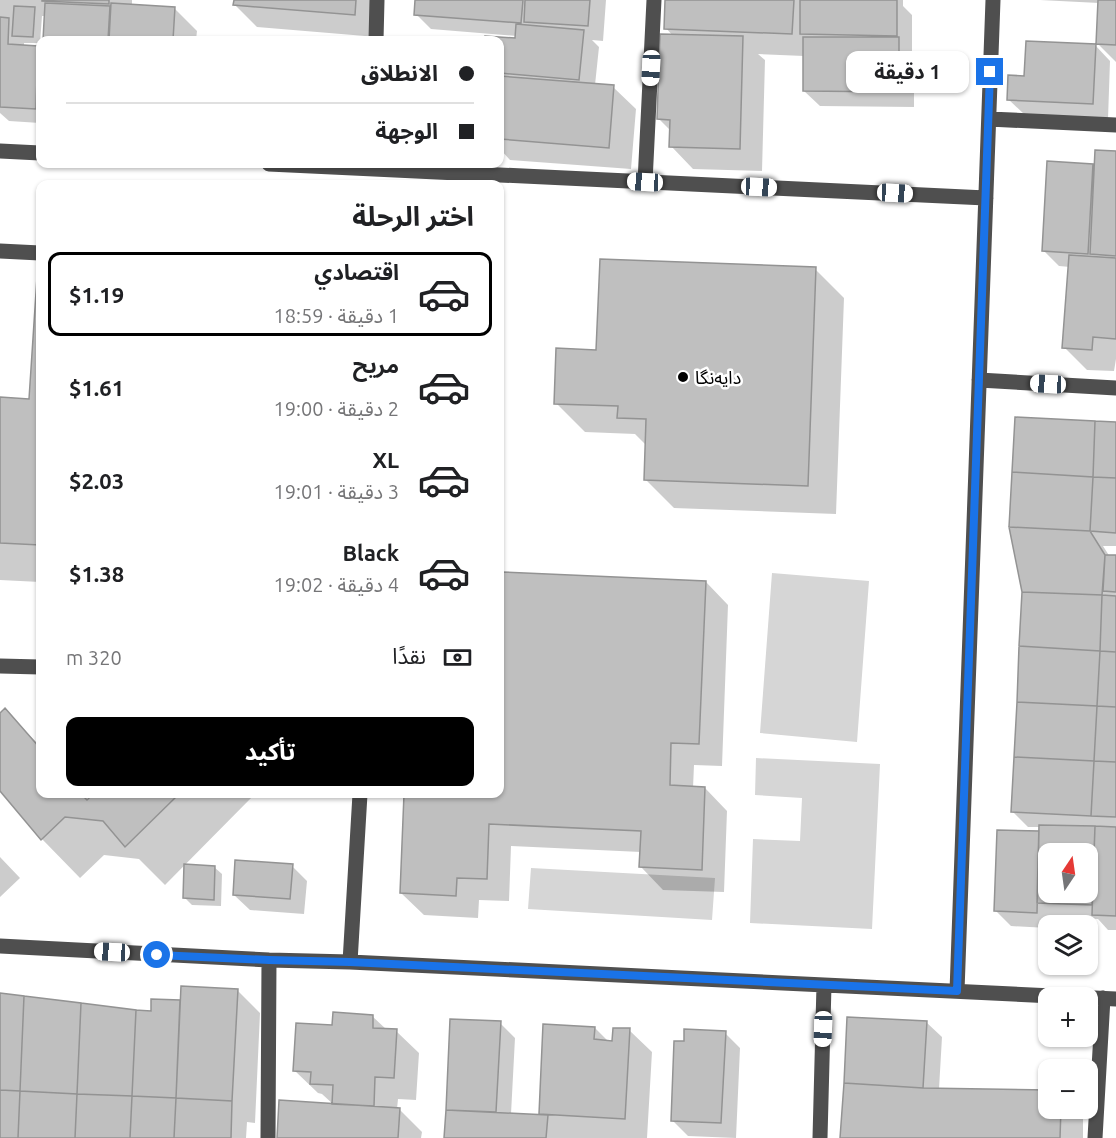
<!DOCTYPE html>
<html lang="ar">
<meta charset="utf-8">
<style>
body{margin:0;font-family:Ubuntu,"Noto Sans Arabic",sans-serif;background:#f2f2f2;color:#202124;direction:rtl;height:100vh;display:flex;flex-direction:column;font-size:22px;white-space:nowrap}
*{box-sizing:border-box;margin:0}
p{font-size:20px;color:#757577}
.icon{flex:none;width:33px;height:33px;fill:none;stroke:currentColor;stroke-width:2;stroke-linecap:round;stroke-linejoin:round}
.map{position:relative;flex:1;overflow:hidden;direction:ltr}
.details{position:absolute;left:36px;top:180px;width:468px;height:618px;display:flex;flex-direction:column;background:#fff;border-radius:12px;box-shadow:0 2px 4px #0004;direction:rtl}
.details>*{flex:none}
.banner{position:absolute;left:36px;top:36px;width:468px;height:132px;border-radius:12px;box-shadow:0 2px 4px #0004;direction:rtl;display:grid;align-content:center;height:132px;padding:0 30px;background:#fff}
.needle{width:39px;rotate:13deg}
.controls{position:absolute;left:1038px;top:843px;display:grid;gap:12px}
.controls a{display:grid;place-items:center;width:60px;height:60px;border-radius:12px;background:#fff;box-shadow:0 2px 4px #0004;font-size:30px}
.end{position:absolute;width:27px;height:27px;margin:-14px;border:8px solid #1a73e8;background:#fff;box-shadow:0 0 0 3px #fff}
.from{border-radius:50%}
.bubble{position:absolute;height:42px;border-radius:12px;background:#fff;box-shadow:0 2px 4px #0004;font-size:20px;font-weight:700;line-height:42px;text-align:center;direction:rtl}
.car{position:absolute;width:18px;height:36px;margin:-18px -9px;border-radius:8px;box-shadow:0 0 4px 2px #0007;background:linear-gradient(#fff 24%,#345 0 40%,#fff 0 76%,#345 0 86%,#fff 0)}
.banner b{display:flex;align-items:center;gap:21px;height:57px;font-size:22px}
.banner b+b{border-top:2px solid #e0e0e0}
.banner i{width:15px;height:15px;background:#202124}
ul{padding:0;list-style:none}
li{display:flex;align-items:center;gap:18px;height:84px;margin:0 12px 9px;padding:0 18px;border:3px solid transparent;border-radius:12px}
li div{flex:1}
li b{display:block;font-size:22px}
li em{font-style:normal;font-weight:700}
li.on{border-color:#000}
li>.icon{width:54px;height:54px;stroke-width:1.5}
h2{padding:0 30px;font-size:27px;line-height:72px}
.pay{display:flex;align-items:center;gap:15px;height:66px;padding:0 30px;font-size:22px}
.pay p{margin-inline-start:auto}
.cta{display:flex;gap:12px;margin-top:auto;padding:12px 30px}
.cta a{flex:1;height:69px;border-radius:12px;background:#000;color:#fff;font-size:24px;font-weight:700;line-height:69px;text-align:center}
.map>svg:first-child{display:block}
.green{fill:#d6d6d6}
.shadow{fill:#0003;fill-rule:evenodd}
.building{fill:#bfbfbf;stroke:#939393;stroke-width:1.5;fill-rule:evenodd}
.lines{fill:none;stroke-linecap:round;stroke-linejoin:round}
.minor{stroke:#4f4f4f;stroke-width:15}
.route{stroke:#1a73e8;stroke-width:8}
.poi-dot{fill:#000;stroke:#fff;stroke-width:2}
.labels{text-anchor:middle;dominant-baseline:central;stroke-width:5;stroke-linejoin:round;paint-order:stroke}
.poi-label{font-size:18px;fill:#000;stroke:#fff;text-anchor:start}
</style>
<div class="map">
<svg width="1116" height="1138" viewBox="0 0 1116 1138">
<rect width="100%" height="100%" fill="#fff"/>
<!-- green -->
<path class="green" d="M 772,573 L 869,581 L 857,742 L 760,733 Z
M 756,758 L 880,764 L 872,929 L 750,923 L 753,839 L 800,841 L 802,798 L 755,795 Z
M 531,868 L 715,878 L 712,920 L 528,909 Z"/>
<!-- shadow -->
<path class="shadow" d="M 0,0 L 132,0 L 132,6 L 174,8 L 197,31 L 196,40 L 45,40 L 46,16 L 42,16 L 40,43 L 24,43 L 24,47 L 38,47 L 40,50 L 40,123 L 9,121 L 0,113 Z
M 235,0 L 380,0 L 377,37 L 257,27 L 235,5 Z
M 417,0 L 606,0 L 603,41 L 592,40 L 599,47 L 595,85 L 613,87 L 636,109 L 631,169 L 510,160 L 500,149 L 500,40 L 486,40 L 486,37 L 516,40 L 517,36 L 431,29 L 416,14 Z
M 667,0 L 903,0 L 903,6 L 912,15 L 912,52 L 914,54 L 914,107 L 820,106 L 804,91 L 804,56 L 758,54 L 765,60 L 762,171 L 693,169 L 671,146 L 671,131 L 659,119 L 673,36 L 666,28 Z
M 1040,0 L 1116,0 L 1116,62 L 1097,43 L 1099,3 Z
M 1095,45 L 1110,61 L 1108,119 L 1024,114 L 1008,99 L 1025,78 Z
M 1116,152 L 1116,359 L 1114,371 L 1087,370 L 1064,347 L 1070,267 L 1059,266 L 1043,250 L 1093,165 L 1096,169 Z
M 40,263 L 40,582 L 0,580 L 0,398 L 30,401 Z
M 815,269 L 844,298 L 836,514 L 674,508 L 645,479 L 647,446 L 635,434 L 585,432 L 556,403 L 598,352 Z
M 1116,423 L 1116,546 L 1103,546 L 1110,557 L 1116,557 L 1116,930 L 1108,930 L 1098,919 L 1052,917 L 1051,926 L 1048,926 L 1048,928 L 1011,926 L 996,911 L 1041,833 L 1041,827 L 1028,827 L 1012,811 ZM 1048,854 L 1088,854 L 1088,892 L 1048,892 Z
M 706,582 L 728,605 L 722,766 L 694,765 L 693,788 L 705,788 L 727,811 L 724,892 L 663,890 L 641,867 L 641,852 L 511,846 L 509,901 L 479,900 L 478,918 L 424,915 L 401,893 L 406,794 L 500,794 L 500,628 Z
M 5,710 L 40,746 L 40,794 L 83,794 L 89,800 L 95,794 L 251,794 L 253,796 L 165,885 L 139,859 L 104,855 L 80,878 L 42,839 L 0,788 L 0,715 Z
M 0,857 L 20,878 L 0,897 Z
M 292,866 L 307,881 L 304,914 L 250,910 L 234,895 Z
M 214,867 L 222,874 L 221,906 L 192,905 L 185,898 Z
M 237,990 L 260,1013 L 255,1123 L 247,1122 L 246,1138 L 0,1138 L 0,994 L 152,1012 L 180,1002 L 182,1004 Z
M 372,1016 L 387,1030 L 396,1031 L 419,1053 L 416,1100 L 398,1099 L 397,1109 L 399,1109 L 422,1132 L 421,1138 L 278,1138 L 334,1105 L 322,1094 L 318,1093 L 295,1071 L 334,1026 Z
M 452,1021 L 500,1023 L 515,1038 L 511,1114 L 540,1116 L 544,1025 L 595,1028 L 609,1042 L 613,1042 L 629,1030 L 652,1052 L 647,1138 L 446,1138 Z
M 926,1022 L 942,1037 L 939,1089 L 1048,1091 L 1048,1108 L 1078,1108 L 1083,1114 L 1083,1138 L 842,1138 Z
M 725,1033 L 740,1048 L 736,1138 L 688,1136 L 672,1120 L 685,1042 Z"/>
<!-- building -->
<path class="building" d="M 42,0 L 109,0 L 109,4 L 42,1 Z
M 234,0 L 356,0 L 355,15 L 233,5 Z
M 415,0 L 523,0 L 521,23 L 414,15 Z
M 525,0 L 590,0 L 588,26 L 524,22 Z
M 665,0 L 794,0 L 792,34 L 664,29 Z
M 800,0 L 897,0 L 897,36 L 800,34 Z
M 1098,0 L 1116,0 L 1116,45 L 1096,44 Z
M 45,3 L 110,6 L 108,40 L 43,40 Z
M 111,3 L 175,7 L 173,40 L 109,40 Z
M 14,6 L 35,7 L 33,37 L 12,36 Z
M 0,17 L 9,18 L 8,44 L 38,46 L 36,109 L 0,107 Z
M 516,24 L 584,30 L 579,80 L 500,73 L 500,40 L 485,40 L 485,36 L 515,38 Z
M 660,34 L 743,36 L 740,149 L 669,147 L 670,120 L 657,119 Z
M 803,37 L 899,37 L 899,92 L 803,91 Z
M 1026,41 L 1096,44 L 1093,104 L 1007,100 L 1008,75 L 1024,76 Z
M 500,76 L 614,85 L 609,148 L 500,139 Z
M 1095,150 L 1116,151 L 1116,256 L 1090,254 Z
M 1047,161 L 1093,164 L 1088,254 L 1042,251 Z
M 1069,255 L 1116,258 L 1116,339 L 1093,337 L 1092,350 L 1062,348 Z
M 600,259 L 816,267 L 808,486 L 644,480 L 646,419 L 617,418 L 618,406 L 554,404 L 556,348 L 596,350 Z
M 38,262 L 40,262 L 40,545 L 0,543 L 0,397 L 29,399 Z
M 1015,417 L 1095,421 L 1093,477 L 1012,472 Z
M 1095,421 L 1116,422 L 1116,478 L 1093,477 Z
M 1012,472 L 1093,477 L 1090,531 L 1009,527 Z
M 1093,477 L 1116,478 L 1116,533 L 1090,531 Z
M 1009,527 L 1090,531 L 1105,555 L 1102,595 L 1022,592 Z
M 1105,555 L 1116,555 L 1116,592 L 1103,591 Z
M 502,572 L 706,581 L 699,744 L 671,743 L 670,785 L 705,787 L 702,870 L 639,867 L 641,831 L 489,824 L 487,879 L 457,878 L 456,896 L 400,893 L 404,794 L 500,794 L 500,627 Z
M 1022,592 L 1102,595 L 1100,651 L 1019,646 Z
M 1102,595 L 1116,596 L 1116,652 L 1100,651 Z
M 1019,646 L 1100,651 L 1097,706 L 1017,702 Z
M 1100,651 L 1116,652 L 1116,707 L 1097,706 Z
M 1017,702 L 1097,706 L 1094,761 L 1014,757 Z
M 1097,706 L 1116,707 L 1116,762 L 1094,761 Z
M 5,708 L 40,748 L 40,794 L 81,794 L 87,800 L 93,794 L 179,794 L 125,847 L 103,821 L 65,817 L 41,840 L 0,791 L 0,713 Z
M 1014,757 L 1094,761 L 1091,816 L 1011,812 Z
M 1094,761 L 1116,762 L 1116,817 L 1091,816 Z
M 1039,825 L 1095,826 L 1092,905 L 1037,903 ZM 1048,854 L 1088,854 L 1088,892 L 1048,892 Z
M 1095,826 L 1116,827 L 1116,916 L 1092,915 Z
M 997,830 L 1039,831 L 1037,913 L 994,911 Z
M 235,860 L 293,864 L 290,899 L 233,895 Z
M 184,864 L 215,866 L 214,900 L 183,898 Z
M 181,986 L 238,989 L 232,1101 L 176,1098 Z
M 0,993 L 24,996 L 20,1091 L 0,1090 Z
M 24,996 L 81,1003 L 77,1094 L 20,1091 Z
M 151,999 L 180,1000 L 176,1098 L 132,1096 L 136,1010 L 151,1011 Z
M 81,1003 L 136,1010 L 132,1096 L 77,1094 Z
M 333,1012 L 373,1015 L 373,1028 L 397,1029 L 394,1078 L 375,1077 L 374,1106 L 332,1104 L 333,1085 L 310,1084 L 311,1072 L 293,1071 L 296,1023 L 332,1025 Z
M 847,1017 L 927,1021 L 923,1088 L 844,1083 Z
M 450,1019 L 501,1021 L 496,1112 L 446,1110 Z
M 543,1024 L 595,1027 L 594,1039 L 612,1041 L 613,1028 L 630,1028 L 625,1119 L 539,1114 Z
M 684,1029 L 726,1031 L 721,1123 L 671,1121 L 674,1041 L 684,1041 Z
M 844,1083 L 923,1088 L 1048,1090 L 1048,1108 L 1061,1108 L 1060,1138 L 840,1138 Z
M 0,1090 L 20,1091 L 18,1138 L 0,1138 Z
M 20,1091 L 77,1094 L 75,1138 L 18,1138 Z
M 77,1094 L 132,1096 L 130,1138 L 75,1138 Z
M 132,1096 L 176,1098 L 174,1138 L 130,1138 Z
M 176,1098 L 232,1101 L 231,1138 L 174,1138 Z
M 279,1100 L 400,1108 L 398,1138 L 277,1138 Z
M 446,1110 L 548,1115 L 546,1138 L 444,1138 Z"/>
<g class="lines">
<!-- minor -->
<path class="minor" d="M 376,40 L 377,0
M 989,119 L 1116,125
M 0,151 L 40,153
M 269,164 L 986,198
M 645,182 L 654,0
M 0,251 L 40,253
M 979,380 L 1116,388
M 0,666 L 40,667
M 0,946 L 269,960 L 350,962 L 1116,999
M 350,962 L 360,794
M 957,991 L 993,0
M 268,1138 L 269,960
M 820,1138 L 824,985
M 1095,1138 L 1103,998"/>
</g>
<g class="lines">
<!-- route -->
<path class="route" d="M 157,955 L 269,960 L 350,962 L 957,991 L 990,72"/>
</g>
<!-- markers -->
<circle class="poi-dot" cx="683" cy="377" r="6"/>
<g class="labels">
<!-- poi labels -->
<g class="poi-label">
<text x="695" y="377">دایەنگا</text>
</g>
</g>
</svg>
<div class="controls">
<a><svg class="needle" viewBox="-14 -14 28 28"><path d="M0-13l5 13h-10z" fill="#e53935"/><path d="M0 13l5-13h-10z" fill="#757577"/></svg></a>
<a><svg class="icon" aria-label="layers" viewBox="0 0 24 24"><path d="M12 4l9 5-9 5-9-5zM3 14l9 5 9-5"/></svg></a>
<a>+</a>
<a>−</a>
</div>
<i class="end from" style="left:157px;top:955px"></i>
<i class="end" style="left:990px;top:72px"></i>
<div class="bubble" style="left:846px;top:51px;width:123px">1 دقيقة</div>
<i class="car" style="left:651px;top:68px;rotate:183deg"></i>
<i class="car" style="left:645px;top:182px;rotate:273deg"></i>
<i class="car" style="left:759px;top:187px;rotate:93deg"></i>
<i class="car" style="left:895px;top:193px;rotate:93deg"></i>
<i class="car" style="left:1048px;top:384px;rotate:273deg"></i>
<i class="car" style="left:112px;top:952px;rotate:273deg"></i>
<i class="car" style="left:823px;top:1029px;rotate:182deg"></i>
<div class="banner">
<b><i class="from"></i>الانطلاق</b>
<b><i></i>الوجهة</b>
</div>
<section class="details">
<h2>اختر الرحلة</h2>
<ul>
<li class="on"><svg class="icon" aria-label="car" viewBox="0 0 24 24"><path d="M5 17H2v-5l4-1 3-4h7l3 4 3 1v5h-3M9 17h6M6 11h13"/><circle cx="7" cy="17" r="2"/><circle cx="17" cy="17" r="2"/></svg><div><b>اقتصادي</b><p>1 دقيقة · 18:59</p></div><em>$1.19</em></li>
<li><svg class="icon" aria-label="car" viewBox="0 0 24 24"><path d="M5 17H2v-5l4-1 3-4h7l3 4 3 1v5h-3M9 17h6M6 11h13"/><circle cx="7" cy="17" r="2"/><circle cx="17" cy="17" r="2"/></svg><div><b>مريح</b><p>2 دقيقة · 19:00</p></div><em>$1.61</em></li>
<li><svg class="icon" aria-label="car" viewBox="0 0 24 24"><path d="M5 17H2v-5l4-1 3-4h7l3 4 3 1v5h-3M9 17h6M6 11h13"/><circle cx="7" cy="17" r="2"/><circle cx="17" cy="17" r="2"/></svg><div><b>XL</b><p>3 دقيقة · 19:01</p></div><em>$2.03</em></li>
<li><svg class="icon" aria-label="car" viewBox="0 0 24 24"><path d="M5 17H2v-5l4-1 3-4h7l3 4 3 1v5h-3M9 17h6M6 11h13"/><circle cx="7" cy="17" r="2"/><circle cx="17" cy="17" r="2"/></svg><div><b>Black</b><p>4 دقيقة · 19:02</p></div><em>$1.38</em></li>
</ul>
<div class="pay"><svg class="icon" aria-label="cash" viewBox="0 0 24 24"><path d="M3 7h18v10H3z"/><circle cx="12" cy="12" r="2"/></svg>نقدًا<p>320 m</p></div>
<div class="cta"><a>تأكيد</a></div>
</section>
</div>
